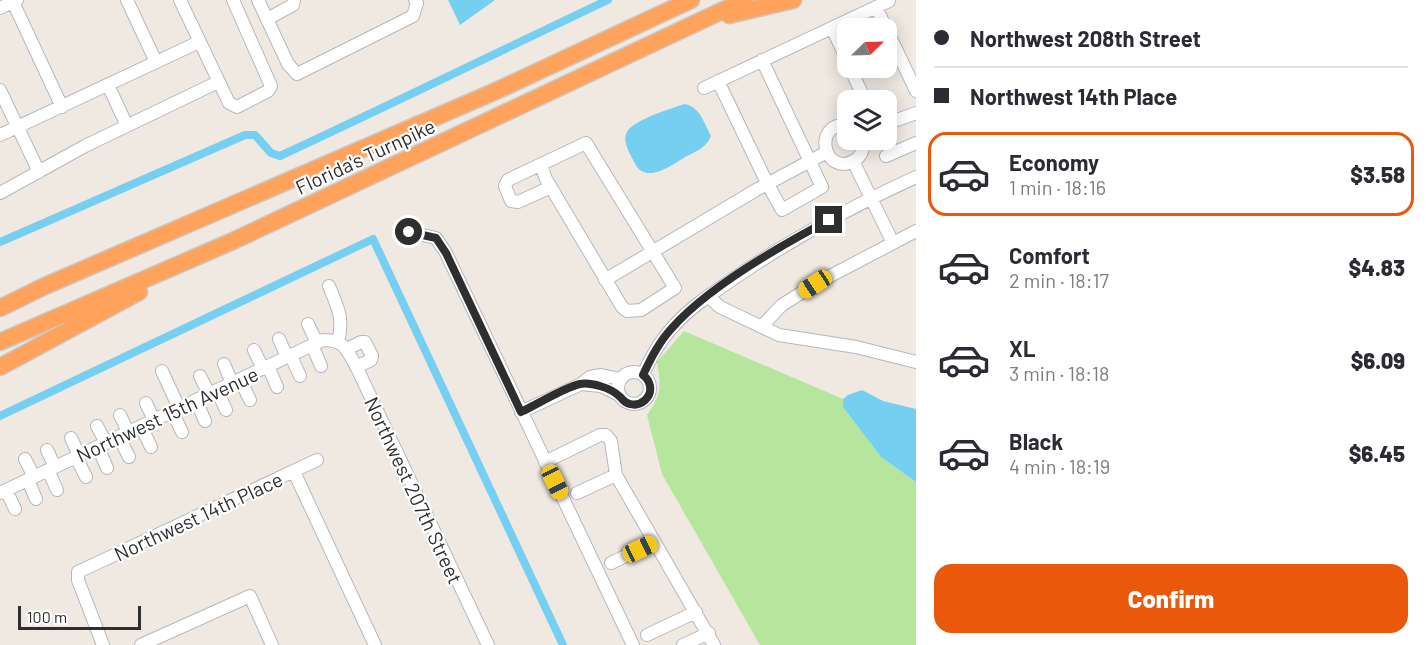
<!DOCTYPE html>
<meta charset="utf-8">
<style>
body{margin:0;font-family:Barlow,sans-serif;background:#f2f2f3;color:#2b2b33;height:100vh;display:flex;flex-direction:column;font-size:22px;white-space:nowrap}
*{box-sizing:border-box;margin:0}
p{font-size:20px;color:#7c7c81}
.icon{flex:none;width:33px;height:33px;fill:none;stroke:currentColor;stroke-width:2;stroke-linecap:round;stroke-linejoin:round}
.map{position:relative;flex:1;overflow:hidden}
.drawer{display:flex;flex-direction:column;background:#fff;width:510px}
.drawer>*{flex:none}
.top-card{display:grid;align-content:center;height:132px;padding:0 18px;background:#fff}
.needle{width:39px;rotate:67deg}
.tools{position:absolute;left:837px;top:18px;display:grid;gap:12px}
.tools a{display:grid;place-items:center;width:60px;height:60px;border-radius:12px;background:#fff;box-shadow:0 3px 15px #0003;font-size:30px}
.scale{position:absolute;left:18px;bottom:15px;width:123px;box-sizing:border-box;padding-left:6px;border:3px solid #2e2e2e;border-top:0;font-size:16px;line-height:21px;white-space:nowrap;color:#2e2e2e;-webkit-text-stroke:4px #fff;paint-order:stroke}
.end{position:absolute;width:27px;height:27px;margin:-14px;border:8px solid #2e2e2e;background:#fff;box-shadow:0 0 0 3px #fff}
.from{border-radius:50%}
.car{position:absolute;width:18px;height:36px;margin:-18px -9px;border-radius:8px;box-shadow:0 0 4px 2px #0007;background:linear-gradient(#f5c518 24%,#345 0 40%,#f5c518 0 76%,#345 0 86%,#f5c518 0)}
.top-card b{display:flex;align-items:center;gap:21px;height:57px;font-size:22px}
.top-card b+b{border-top:2px solid #e1e1e2}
.top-card i{width:15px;height:15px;background:#2b2b33}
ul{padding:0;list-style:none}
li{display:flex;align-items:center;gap:18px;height:84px;margin:0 12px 9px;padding:0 6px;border:3px solid transparent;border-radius:18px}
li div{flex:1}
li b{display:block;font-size:22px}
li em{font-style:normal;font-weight:800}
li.on{border-color:#ea580c}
li>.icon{width:54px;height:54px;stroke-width:1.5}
.cta{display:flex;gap:12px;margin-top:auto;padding:12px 18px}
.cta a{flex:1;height:69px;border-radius:18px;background:#ea580c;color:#fff;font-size:24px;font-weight:800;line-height:69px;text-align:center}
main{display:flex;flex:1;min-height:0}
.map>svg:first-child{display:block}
.green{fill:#b6e59e}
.water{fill:#75cff0}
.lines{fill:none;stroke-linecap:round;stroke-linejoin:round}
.canal{stroke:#75cff0;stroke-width:8}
.minor-casing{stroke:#b4b7c1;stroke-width:14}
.highway-casing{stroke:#c9c9c9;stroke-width:19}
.minor{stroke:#fff;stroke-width:12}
.highway{stroke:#ffa35c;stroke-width:16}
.route{stroke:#2e2e2e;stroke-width:8}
.labels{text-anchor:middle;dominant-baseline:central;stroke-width:4.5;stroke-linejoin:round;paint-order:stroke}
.street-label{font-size:20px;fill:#2e2e2e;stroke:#fff}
</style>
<main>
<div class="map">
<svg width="916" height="645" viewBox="0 0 916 645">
<rect width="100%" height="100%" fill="#efe9e1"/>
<!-- green -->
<path class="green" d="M 684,331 L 843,399 L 843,407 L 881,457 L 916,482 L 916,645 L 760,645 L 662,474 L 647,415 C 662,394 661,387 657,362 Z"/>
<!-- water -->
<path class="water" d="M 448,0 L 495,0 L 460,25 Z
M 685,104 C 700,107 704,123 711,136 C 707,147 697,151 687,156 C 675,163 653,180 640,170 C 636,167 633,159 630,154 C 627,148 623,139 627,132 C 633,120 672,108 685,104 Z
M 862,390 L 883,401 L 916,409 L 916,482 L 881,457 L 843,407 L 843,399 L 848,395 Z"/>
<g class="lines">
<!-- canal -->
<path class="canal" d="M 0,242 L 245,135 L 255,135 L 271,153 L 280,156 C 390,105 498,52 608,0
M 0,416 L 373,239 L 563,645"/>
<!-- minor casing -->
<g class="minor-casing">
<path id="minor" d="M 127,0 L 156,62
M 180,0 L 229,103 L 237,107 L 268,91 L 271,86 L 233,0
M 258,0 L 288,64 L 297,74 L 413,16 L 417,3 L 415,0
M 13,2 L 62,107
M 876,7 L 916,91
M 0,8 L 17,0
M 267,19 L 293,5 L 294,0
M 832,28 L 848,62
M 850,68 L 865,100
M 718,81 L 767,183 L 782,210 L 822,187 L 762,60
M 108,85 L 127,126
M 704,88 L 889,1
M 0,90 L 39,172
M 886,124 L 916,113
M 848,125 C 811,122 824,177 854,161 C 862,156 864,148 863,140
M 0,135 L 199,42
M 886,137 L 893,153
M 886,156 L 916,143
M 853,161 L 893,243
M 541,165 L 546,179 L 622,307 L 627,311 L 641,310 L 675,288 L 586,143 L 508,180 L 505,186 L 511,201 L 518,202 L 551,187
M 0,193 L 85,146 L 218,82
M 409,232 L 436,238 L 446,253 L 633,645
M 605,280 L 756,190 L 827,152
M 329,286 C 338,308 344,318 338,342
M 708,296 L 720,307 L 779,335 L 856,347 L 916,362
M 308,324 L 317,343
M 761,327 L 782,305 L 815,284 L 916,231
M 279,339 L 287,357
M 312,345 L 321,366
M 347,349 L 361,342 L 365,342 L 372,356 L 371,360 L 356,367
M 254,350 L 263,369
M 291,356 L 300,376
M 224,364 L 232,383
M 268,366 L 277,387
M 162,371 L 179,408
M618 388a16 16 0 1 1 32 0a16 16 0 1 1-32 0Z
M 643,374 C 651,358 659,342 672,328 C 689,308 714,292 736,277 C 793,238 853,206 916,177
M 200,376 L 209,394
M 240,379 L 250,400
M 581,384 L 601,386 L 619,395
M 217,390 L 226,410
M 196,400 L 205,421
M 146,403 L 154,420
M 172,411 L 182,432
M 521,412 L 581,384 L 590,377 L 601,375 L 620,379
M 120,415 L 128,432
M 97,426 L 106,443
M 141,426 L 151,447
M 119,437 L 129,457
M 71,438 L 79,455
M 98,447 L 107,468
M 47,450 L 55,467
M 76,457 L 86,477
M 25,459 L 34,477
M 545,462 L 600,435 L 606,435 L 611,441 L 616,475 L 714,645
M 48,470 L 57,490
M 294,472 L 375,645
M 28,480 L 36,499
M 6,490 L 15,509
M 0,493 L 323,340 C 345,340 346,349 356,366 L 488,645
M 577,493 L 616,475
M 611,563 L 655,542
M 647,635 L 696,612
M 103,645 L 78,580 L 78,572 L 317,460
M 141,645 L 250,596 L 272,645
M 683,645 L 709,633"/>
</g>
<!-- highway casing -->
<g class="highway-casing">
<path id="highway" d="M 729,15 L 793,0
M 0,308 L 45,286 L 496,91 L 691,0
M 0,342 L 233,241 L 745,0
M 0,367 L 139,292"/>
</g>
<!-- minor -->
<use href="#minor" class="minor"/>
<!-- highway -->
<use href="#highway" class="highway"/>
</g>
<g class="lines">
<!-- route -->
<path class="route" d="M 409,232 L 436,238 L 446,253 L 521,412 C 536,405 565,387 580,384 C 591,382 611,388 619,396 C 623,399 624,403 630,404 C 641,407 652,397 650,386 C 649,381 647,378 643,375 C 651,358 659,342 672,328 C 708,287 780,246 829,220"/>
</g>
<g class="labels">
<!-- street labels -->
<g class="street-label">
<text transform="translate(365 156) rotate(-25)">Florida's Turnpike</text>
<text transform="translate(167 414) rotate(-25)">Northwest 15th Avenue</text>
<text transform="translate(414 490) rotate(65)">Northwest 207th Street</text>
<text transform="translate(198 516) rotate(-25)">Northwest 14th Place</text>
</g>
</g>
</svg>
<div class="tools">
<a><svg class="needle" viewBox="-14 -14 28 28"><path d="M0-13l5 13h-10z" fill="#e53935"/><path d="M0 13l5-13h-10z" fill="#7c7c81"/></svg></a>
<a><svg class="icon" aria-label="layers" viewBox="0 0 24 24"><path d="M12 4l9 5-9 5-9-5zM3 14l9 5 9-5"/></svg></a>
</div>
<div class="scale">100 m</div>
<i class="end from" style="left:409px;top:232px"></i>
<i class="end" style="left:829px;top:220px"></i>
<i class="car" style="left:815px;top:284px;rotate:237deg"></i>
<i class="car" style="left:555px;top:482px;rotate:154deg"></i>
<i class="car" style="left:640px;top:549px;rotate:65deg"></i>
</div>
<section class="drawer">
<div class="top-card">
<b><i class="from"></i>Northwest 208th Street</b>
<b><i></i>Northwest 14th Place</b>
</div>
<ul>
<li class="on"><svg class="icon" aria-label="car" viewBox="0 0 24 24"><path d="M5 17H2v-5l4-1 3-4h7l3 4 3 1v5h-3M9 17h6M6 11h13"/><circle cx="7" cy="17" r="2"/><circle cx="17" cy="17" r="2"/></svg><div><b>Economy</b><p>1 min · 18:16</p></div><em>$3.58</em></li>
<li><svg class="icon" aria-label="car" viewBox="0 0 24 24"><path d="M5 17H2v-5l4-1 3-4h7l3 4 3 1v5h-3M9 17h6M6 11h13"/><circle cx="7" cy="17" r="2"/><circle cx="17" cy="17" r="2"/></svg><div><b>Comfort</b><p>2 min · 18:17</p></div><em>$4.83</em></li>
<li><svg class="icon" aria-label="car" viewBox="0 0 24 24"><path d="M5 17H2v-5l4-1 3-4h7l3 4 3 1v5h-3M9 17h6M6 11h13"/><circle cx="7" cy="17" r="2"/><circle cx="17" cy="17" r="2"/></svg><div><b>XL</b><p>3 min · 18:18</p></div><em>$6.09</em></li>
<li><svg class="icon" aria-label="car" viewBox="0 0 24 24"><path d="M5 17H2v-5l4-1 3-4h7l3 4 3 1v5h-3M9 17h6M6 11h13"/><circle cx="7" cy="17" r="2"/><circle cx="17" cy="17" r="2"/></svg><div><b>Black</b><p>4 min · 18:19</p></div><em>$6.45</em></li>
</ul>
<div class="cta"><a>Confirm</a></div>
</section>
</main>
